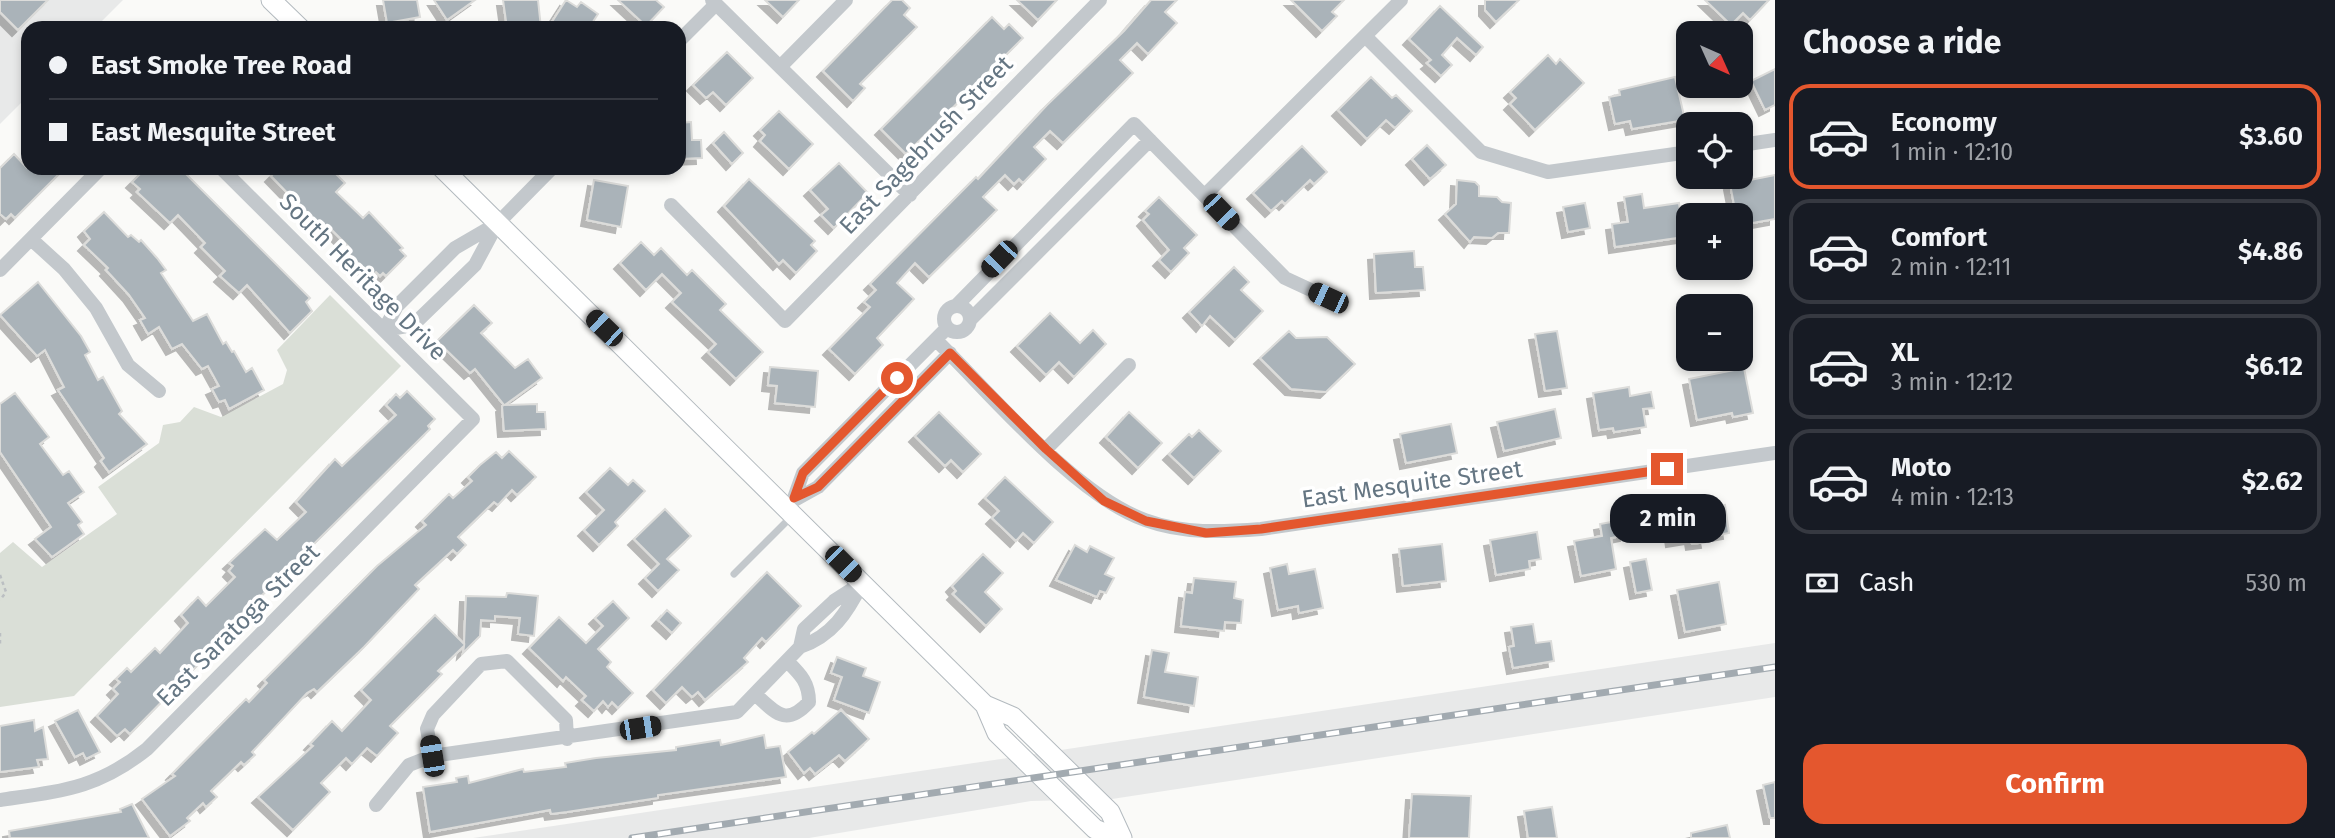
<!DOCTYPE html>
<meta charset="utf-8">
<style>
body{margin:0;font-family:"Fira Sans",sans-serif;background:#242831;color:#f1f3f6;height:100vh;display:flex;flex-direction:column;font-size:26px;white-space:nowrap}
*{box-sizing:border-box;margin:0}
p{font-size:23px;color:#9ea1a6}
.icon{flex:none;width:38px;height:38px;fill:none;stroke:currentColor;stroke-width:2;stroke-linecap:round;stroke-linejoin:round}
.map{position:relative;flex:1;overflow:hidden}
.side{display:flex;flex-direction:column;background:#171b24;width:560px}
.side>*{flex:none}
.top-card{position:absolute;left:21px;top:21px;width:665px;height:154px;border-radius:21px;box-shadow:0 4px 10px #0003;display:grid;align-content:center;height:154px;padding:0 28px;background:#171b24}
.needle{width:46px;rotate:135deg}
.tools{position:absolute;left:1676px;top:21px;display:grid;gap:14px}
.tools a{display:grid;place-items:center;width:77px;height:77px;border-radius:14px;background:#171b24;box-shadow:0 4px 10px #0003;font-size:35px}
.end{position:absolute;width:32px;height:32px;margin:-16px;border:9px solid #e4572e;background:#fff;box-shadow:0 0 0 4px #fff}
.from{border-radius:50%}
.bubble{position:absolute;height:49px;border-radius:21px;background:#171b24;box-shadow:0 4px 10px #0003;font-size:23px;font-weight:700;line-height:49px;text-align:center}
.car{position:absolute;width:21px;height:42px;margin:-21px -10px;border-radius:9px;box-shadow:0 0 5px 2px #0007;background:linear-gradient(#222 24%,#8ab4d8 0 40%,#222 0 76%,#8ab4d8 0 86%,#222 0)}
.top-card b{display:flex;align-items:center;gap:24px;height:66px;font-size:26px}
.top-card b+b{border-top:2px solid #363941}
.top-card i{width:18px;height:18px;background:#f1f3f6}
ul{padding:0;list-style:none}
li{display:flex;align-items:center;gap:21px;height:105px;margin:0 14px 10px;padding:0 14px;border:4px solid #363941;border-radius:21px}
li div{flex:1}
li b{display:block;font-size:26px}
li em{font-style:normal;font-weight:700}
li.active{border-color:#e4572e}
li>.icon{width:63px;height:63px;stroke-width:1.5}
h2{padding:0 28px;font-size:32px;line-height:84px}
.pay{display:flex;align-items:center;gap:18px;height:77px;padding:0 28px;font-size:26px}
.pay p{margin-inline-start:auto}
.action{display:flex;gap:14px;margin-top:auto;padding:14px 28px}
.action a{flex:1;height:80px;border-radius:21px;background:#e4572e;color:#fff;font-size:28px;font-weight:700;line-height:80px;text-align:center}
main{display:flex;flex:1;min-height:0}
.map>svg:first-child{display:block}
.built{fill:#e8e9e9}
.green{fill:#dadfd7}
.building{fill:#aab3b9;stroke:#dcdcda;stroke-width:2;filter:url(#shadow)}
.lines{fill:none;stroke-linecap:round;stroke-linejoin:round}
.secondary-casing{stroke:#b3babf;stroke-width:21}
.path{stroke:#bbbfc2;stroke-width:2.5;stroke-dasharray:3.5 3.5;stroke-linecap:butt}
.lane{stroke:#c3c8cc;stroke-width:7}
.street{stroke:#c3c8cc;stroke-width:14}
.secondary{stroke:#fff;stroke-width:19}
.rail-casing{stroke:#a2aab0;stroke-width:7}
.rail{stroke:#fff;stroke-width:4.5;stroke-dasharray:13;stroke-linecap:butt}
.route{stroke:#e4572e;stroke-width:9}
.labels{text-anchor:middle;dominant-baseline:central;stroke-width:7;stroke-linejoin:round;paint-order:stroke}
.street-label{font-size:24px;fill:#657683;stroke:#fff}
</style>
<main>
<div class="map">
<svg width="1775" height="838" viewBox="0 0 1775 838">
<defs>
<filter id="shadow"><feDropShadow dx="-6" dy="6" stdDeviation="0" flood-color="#0004"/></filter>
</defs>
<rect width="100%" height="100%" fill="#fafaf8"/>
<!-- built -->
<path class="built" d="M 0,0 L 123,0 L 95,28 L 28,28 L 28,96 L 0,124 Z
M 1775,643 L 1775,697 L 1112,799 L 1031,801 L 809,838 L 473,838 Z"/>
<!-- green -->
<path class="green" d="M 330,295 L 401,366 L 74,696 L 0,707 L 0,553 L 13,542 L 42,567 L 117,514 L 98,487 L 159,443 L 163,425 L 180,422 L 194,407 L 221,417 L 283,384 L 287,370 L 277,350 Z"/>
<!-- building -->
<path class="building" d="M 0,0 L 48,0 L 18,30 L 0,12 Z
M 383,0 L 417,0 L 420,17 L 387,23 Z
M 434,0 L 475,0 L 447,20 Z
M 503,0 L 538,0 L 541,28 L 507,28 Z
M 566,0 L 577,7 L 581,2 L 598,14 L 589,28 L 548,28 Z
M 618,0 L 656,0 L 664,7 L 646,26 Z
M 765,0 L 799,0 L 783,17 Z
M 892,0 L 902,0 L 910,8 L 904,15 L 917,27 L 860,84 L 865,88 L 853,101 L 823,71 Z
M 1017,0 L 1057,0 L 1038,20 Z
M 1151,0 L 1177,0 L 1165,12 L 1177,23 L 1148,54 L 1137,43 L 1120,60 L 1133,73 L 1063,143 L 1050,131 L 1034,147 L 1046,159 L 1023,183 L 1019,179 L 1014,184 L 1005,175 L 983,197 L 997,210 L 929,277 L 915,263 L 897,283 L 914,299 L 877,338 L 883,345 L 855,374 L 829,349 L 870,307 L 864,302 L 876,290 L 870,284 L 976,177 L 978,179 L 1047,105 L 1124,31 Z
M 1291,0 L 1344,0 L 1332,12 L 1337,16 L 1322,31 Z
M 1485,0 L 1519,0 L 1496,22 L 1485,10 Z
M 1705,0 L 1769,0 L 1750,20 L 1743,13 L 1731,25 Z
M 1440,6 L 1483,47 L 1476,55 L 1457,38 L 1442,55 L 1452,65 L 1441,76 L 1427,63 L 1431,60 L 1409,39 Z
M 992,17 L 1004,29 L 1009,24 L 1023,38 L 906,154 L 881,129 Z
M 727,52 L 753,78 L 726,105 L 713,92 L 706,98 L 693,85 Z
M 1548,55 L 1556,64 L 1560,59 L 1584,83 L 1535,130 L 1510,104 L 1516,98 L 1510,92 Z
M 1775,69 L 1775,105 L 1765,110 L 1751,81 Z
M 1371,77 L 1392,98 L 1396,95 L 1412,111 L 1395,128 L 1386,120 L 1367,139 L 1338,110 Z
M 1675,77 L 1685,120 L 1632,129 L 1630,121 L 1615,124 L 1609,97 L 1620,95 L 1619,90 Z
M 779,111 L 813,144 L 789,169 L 760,141 L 765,135 L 760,130 Z
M 691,122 L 692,140 L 701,140 L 702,158 L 679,159 L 679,123 Z
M 724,132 L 743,153 L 732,164 L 713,143 Z
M 1427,145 L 1446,165 L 1430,179 L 1412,159 Z
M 1302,146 L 1327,172 L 1314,184 L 1310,180 L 1285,204 L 1282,201 L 1271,211 L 1253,193 Z
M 14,154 L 27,168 L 65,168 L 15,218 L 11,214 L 6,219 L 0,214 L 0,168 Z
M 839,163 L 868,193 L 834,228 L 821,215 L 828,209 L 810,190 Z
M 146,168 L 180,168 L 310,298 L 306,302 L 312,311 L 290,333 L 247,285 L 239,293 L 220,276 L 225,271 L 201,247 L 205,243 L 178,215 L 170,223 L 137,192 L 140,189 L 132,182 Z
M 279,168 L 330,168 L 345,183 L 336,192 L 363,218 L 369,212 L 403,248 L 400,250 L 406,256 L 386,276 L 383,273 L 380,276 L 376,272 L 371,276 L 345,250 L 348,246 L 330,228 L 325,232 L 271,176 Z
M 1775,175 L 1775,219 L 1741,225 L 1741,215 L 1736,215 L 1730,184 Z
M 749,179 L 815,241 L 811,245 L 817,251 L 796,273 L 783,260 L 779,264 L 724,206 Z
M 594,180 L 628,186 L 621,227 L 587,220 Z
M 1457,180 L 1475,182 L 1479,186 L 1479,196 L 1497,197 L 1502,202 L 1511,203 L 1509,233 L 1498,233 L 1492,238 L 1474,237 L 1470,242 L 1445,214 L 1456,204 Z
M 1642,194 L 1644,208 L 1679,203 L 1684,237 L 1615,247 L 1612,224 L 1628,222 L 1624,197 Z
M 1159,197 L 1197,235 L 1184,248 L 1189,253 L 1171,272 L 1159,260 L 1169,250 L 1143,220 L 1149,214 L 1145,211 Z
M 1585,203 L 1590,228 L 1568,232 L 1563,207 Z
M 104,212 L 128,237 L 131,235 L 139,242 L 141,240 L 157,258 L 166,270 L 161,273 L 193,321 L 207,314 L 223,344 L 226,342 L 232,352 L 234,351 L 246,372 L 252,368 L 264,390 L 229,409 L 225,400 L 219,402 L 212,389 L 219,386 L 208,366 L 202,369 L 182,344 L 172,349 L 159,327 L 148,334 L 140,320 L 145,318 L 129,295 L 106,270 L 108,268 L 84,245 L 90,239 L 84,231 Z
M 641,242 L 654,255 L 661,248 L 687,275 L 692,270 L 726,304 L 720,310 L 763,352 L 736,379 L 708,352 L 716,344 L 672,302 L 681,293 L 662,274 L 646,290 L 620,263 Z
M 1414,251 L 1415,267 L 1423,267 L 1425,290 L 1376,293 L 1374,254 Z
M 1234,267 L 1249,282 L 1241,290 L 1263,311 L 1235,340 L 1210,316 L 1202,326 L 1189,312 Z
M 38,282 L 81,336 L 90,352 L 85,355 L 98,380 L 103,377 L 122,411 L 119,414 L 147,444 L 109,472 L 101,461 L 104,458 L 58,390 L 64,387 L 45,350 L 37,356 L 0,315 Z
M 474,305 L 492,323 L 481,333 L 515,368 L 528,359 L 542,378 L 505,405 L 537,404 L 537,412 L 545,412 L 546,429 L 504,431 L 502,406 L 504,405 L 475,369 L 470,373 L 437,341 Z
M 1050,313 L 1080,343 L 1093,330 L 1106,344 L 1074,377 L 1059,362 L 1046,375 L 1017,346 Z
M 1289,331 L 1296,338 L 1327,337 L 1355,364 L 1326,392 L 1291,389 L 1260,358 Z
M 1557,331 L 1567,388 L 1545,391 L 1535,334 Z
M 770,367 L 818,371 L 815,407 L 775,403 L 777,386 L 768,385 Z
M 1744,368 L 1753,413 L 1733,417 L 1732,413 L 1697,420 L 1689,379 Z
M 1629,387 L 1630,396 L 1651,392 L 1654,408 L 1643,409 L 1646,427 L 1614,432 L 1613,428 L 1599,430 L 1593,393 Z
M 407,391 L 435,419 L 428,426 L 430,429 L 244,613 L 246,616 L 130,734 L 125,729 L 117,736 L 97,716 L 118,694 L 113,689 L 120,682 L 116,679 L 127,668 L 131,672 L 155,648 L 160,653 L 188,623 L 181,615 L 198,597 L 206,606 L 235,577 L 229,571 L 233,566 L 229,563 L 265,529 L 277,540 L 306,512 L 296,502 L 335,459 L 342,466 L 396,415 L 386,405 L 396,394 L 400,398 Z
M 15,393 L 49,437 L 40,444 L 63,475 L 69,471 L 84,492 L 68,503 L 82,522 L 78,525 L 84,534 L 52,557 L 35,539 L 51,527 L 0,452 L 0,404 Z
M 1555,409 L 1561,438 L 1504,451 L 1497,422 Z
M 939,412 L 981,454 L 963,472 L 951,460 L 945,466 L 915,436 Z
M 1129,412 L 1162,443 L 1138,468 L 1106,437 Z
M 1451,424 L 1457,453 L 1406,463 L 1400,434 Z
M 1199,430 L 1221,451 L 1194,478 L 1169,454 L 1189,434 L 1192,437 Z
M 509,451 L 536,477 L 517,495 L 512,490 L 498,505 L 494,502 L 458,537 L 466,545 L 457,554 L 453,550 L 415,585 L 419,589 L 364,647 L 317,692 L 314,689 L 307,693 L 252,752 L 255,755 L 244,765 L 241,762 L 211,791 L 217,797 L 206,807 L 203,803 L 187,818 L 190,821 L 170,836 L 142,799 L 175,776 L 172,774 L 246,699 L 249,702 L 267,683 L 264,680 L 377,566 L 426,525 L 422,521 L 449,494 L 453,498 L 472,481 L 468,477 L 480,465 L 496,452 L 502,458 Z
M 610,468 L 628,485 L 633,480 L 645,491 L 615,522 L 618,526 L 599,545 L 584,530 L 604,510 L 586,492 Z
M 1005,477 L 1053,522 L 1034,543 L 1023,533 L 1016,541 L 992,518 L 999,511 L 985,498 Z
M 1725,505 L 1729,533 L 1706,537 L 1707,542 L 1692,544 L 1691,538 L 1672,541 L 1668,514 Z
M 665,509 L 691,536 L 667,559 L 679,570 L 658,591 L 645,578 L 659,564 L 634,539 Z
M 1623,520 L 1626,535 L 1611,538 L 1616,569 L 1581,576 L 1574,541 L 1602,536 L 1600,524 Z
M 1537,532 L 1541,559 L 1529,561 L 1530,569 L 1496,575 L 1490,540 Z
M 1442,544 L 1446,581 L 1403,586 L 1399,549 Z
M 1075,545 L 1087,552 L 1090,546 L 1114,558 L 1105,574 L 1114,578 L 1106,593 L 1100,591 L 1097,597 L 1056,580 Z
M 983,554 L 1003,573 L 985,592 L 1002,609 L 986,626 L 953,594 L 956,591 L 952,586 Z
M 1646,559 L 1652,590 L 1636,593 L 1630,562 Z
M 1287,564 L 1289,574 L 1315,569 L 1323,608 L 1299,613 L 1298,606 L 1278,610 L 1270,568 Z
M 767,572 L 801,606 L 766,642 L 762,638 L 744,658 L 748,662 L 705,700 L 698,692 L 692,697 L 682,687 L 666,703 L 653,690 Z
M 1194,578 L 1236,582 L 1234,598 L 1243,600 L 1241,623 L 1225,622 L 1224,631 L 1181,626 L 1185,592 L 1192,593 Z
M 1719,582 L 1726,624 L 1685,632 L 1677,590 Z
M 507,593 L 538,596 L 534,636 L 518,634 L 520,618 L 495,616 L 495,621 L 481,620 L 480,636 L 463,653 L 464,646 L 438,671 L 442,674 L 390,726 L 398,733 L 377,756 L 367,748 L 352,764 L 346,758 L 321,783 L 330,792 L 293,830 L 258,797 L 313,746 L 310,744 L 332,721 L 342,731 L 371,700 L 361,690 L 435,615 L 464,644 L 466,596 L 506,597 Z
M 613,601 L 629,618 L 598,649 L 611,662 L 607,667 L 633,693 L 618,708 L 612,702 L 608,707 L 603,701 L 594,711 L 582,700 L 586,696 L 566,677 L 563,681 L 529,648 L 559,617 L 586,643 L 603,626 L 595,618 Z
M 667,610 L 681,623 L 672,633 L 658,620 Z
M 1533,624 L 1536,643 L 1551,641 L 1554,661 L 1513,668 L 1509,647 L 1514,646 L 1511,627 Z
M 1152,650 L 1169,653 L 1165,672 L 1198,677 L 1194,706 L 1144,697 Z
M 837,657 L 866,668 L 863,676 L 880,682 L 869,713 L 834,700 L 842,677 L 831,673 Z
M 78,710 L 100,752 L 86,759 L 83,753 L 75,757 L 55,721 Z
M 841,710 L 869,739 L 845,761 L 839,755 L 815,774 L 810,768 L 804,773 L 788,752 L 812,732 L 814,734 Z
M 34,720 L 35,731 L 43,727 L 48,759 L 37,760 L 39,767 L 0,772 L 0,726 Z
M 764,735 L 766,748 L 780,746 L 786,777 L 658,795 L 658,798 L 567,812 L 551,814 L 550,810 L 430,832 L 423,787 L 457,782 L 456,778 L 468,776 L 469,783 L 523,769 L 524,772 L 566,767 L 565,763 L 596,758 L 676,750 L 676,747 L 720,740 L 721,745 Z
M 1775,782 L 1775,818 L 1770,818 L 1763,785 Z
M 1412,794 L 1471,796 L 1469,838 L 1409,838 Z
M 132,804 L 149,838 L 10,838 L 9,831 L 121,812 L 120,809 Z
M 1552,807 L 1557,838 L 1528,838 L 1524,811 Z
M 1727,825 L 1730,838 L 1691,838 L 1691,833 Z"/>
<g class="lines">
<!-- secondary casing -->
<g class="secondary-casing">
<path id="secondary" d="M 271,0 L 300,28
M 442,168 L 985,705 L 1013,717 L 1110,812 L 1122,838
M 985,705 L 997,733 L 1095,829 L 1116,838"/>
</g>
<!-- path -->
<path class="path" d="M 0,575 L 6,592 L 0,600
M 0,633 L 0,646"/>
<!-- lane -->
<path class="lane" d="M 734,574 L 792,516"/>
<!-- street -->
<path class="street" d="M 712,0 L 910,195
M 1365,36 L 1481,152 L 1548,172 L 1689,152
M 679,41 L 716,4
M 780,67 L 846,0
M 1741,145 L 1775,140
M 1205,195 L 1401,0
M 671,205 L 785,321 L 1100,0
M 31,239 L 64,269 L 96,308 L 128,365 L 159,391
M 0,270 L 101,168
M944 319a13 13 0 1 1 26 0a13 13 0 1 1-26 0Z
M 956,306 L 1134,124 L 1285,278 L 1328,298
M 970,320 L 1150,140
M 384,330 L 397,306 L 455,248 L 498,223 L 552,168
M 384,330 L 413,325 L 475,265 L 497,224
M 936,340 C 991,394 1075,495 1145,520 C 1183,534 1222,532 1261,529 L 1775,453
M 1046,449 L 1129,365
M 794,498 L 803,473 L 947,328
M 791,502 L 818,487 L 950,353
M 800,647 C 832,636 847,613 862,583
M 755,694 C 776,713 786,727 809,702 C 809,682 800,674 787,661
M 432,756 L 427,729 L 433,715 L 481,664 L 507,661 L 566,720 L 567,739
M 0,800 C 61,791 97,789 147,749 L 473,419 L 221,168
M 376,805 L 409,765 L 432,756 L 737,712 L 800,647 L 804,629 L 834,601 L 862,583"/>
<!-- secondary -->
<use href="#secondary" class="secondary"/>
<!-- rail casing -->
<g class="rail-casing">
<path id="rail" d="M 632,838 L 1775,667"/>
</g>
<!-- rail -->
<use href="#rail" class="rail"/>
</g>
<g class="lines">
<!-- route -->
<path class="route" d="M 897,378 L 803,473 L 794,498 L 818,487 L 950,353 L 1046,449 L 1104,501 L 1146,521 L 1206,533 L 1261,529 L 1667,469"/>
</g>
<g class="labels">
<!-- street labels -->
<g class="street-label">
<text transform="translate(926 145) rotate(-46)">East Sagebrush Street</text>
<text transform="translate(363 277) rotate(45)">South Heritage Drive</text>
<text transform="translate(1412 484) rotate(-8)">East Mesquite Street</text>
<text transform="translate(238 625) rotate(-45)">East Saratoga Street</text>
</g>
</g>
</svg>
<div class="tools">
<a><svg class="needle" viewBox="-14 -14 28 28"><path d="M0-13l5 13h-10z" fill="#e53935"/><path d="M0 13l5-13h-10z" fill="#9ea1a6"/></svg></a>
<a><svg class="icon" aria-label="locate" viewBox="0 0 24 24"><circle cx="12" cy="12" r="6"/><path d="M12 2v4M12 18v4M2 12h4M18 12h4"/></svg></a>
<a>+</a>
<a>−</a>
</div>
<i class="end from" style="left:897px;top:378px"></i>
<i class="end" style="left:1667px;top:469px"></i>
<div class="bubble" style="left:1610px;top:494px;width:116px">2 min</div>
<i class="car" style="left:1221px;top:212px;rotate:136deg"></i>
<i class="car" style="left:999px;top:259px;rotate:224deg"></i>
<i class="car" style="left:1328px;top:298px;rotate:295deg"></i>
<i class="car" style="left:604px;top:328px;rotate:314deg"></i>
<i class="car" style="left:843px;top:564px;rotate:135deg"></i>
<i class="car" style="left:640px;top:728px;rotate:81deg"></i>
<i class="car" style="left:432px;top:756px;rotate:351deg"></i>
<div class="top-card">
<b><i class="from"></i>East Smoke Tree Road</b>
<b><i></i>East Mesquite Street</b>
</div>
</div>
<section class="side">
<h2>Choose a ride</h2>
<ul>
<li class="active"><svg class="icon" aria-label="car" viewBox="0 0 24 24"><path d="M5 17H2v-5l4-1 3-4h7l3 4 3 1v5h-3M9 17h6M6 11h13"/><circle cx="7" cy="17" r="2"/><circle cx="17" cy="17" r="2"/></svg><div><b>Economy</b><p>1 min · 12:10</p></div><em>$3.60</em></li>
<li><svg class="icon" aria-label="car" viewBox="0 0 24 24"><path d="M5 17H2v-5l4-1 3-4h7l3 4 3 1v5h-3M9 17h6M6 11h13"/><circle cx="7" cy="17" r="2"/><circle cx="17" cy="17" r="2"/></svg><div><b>Comfort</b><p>2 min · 12:11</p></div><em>$4.86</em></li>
<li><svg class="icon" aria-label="car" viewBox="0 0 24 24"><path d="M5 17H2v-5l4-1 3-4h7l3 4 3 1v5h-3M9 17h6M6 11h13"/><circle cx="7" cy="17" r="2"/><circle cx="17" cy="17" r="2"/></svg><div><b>XL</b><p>3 min · 12:12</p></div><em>$6.12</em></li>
<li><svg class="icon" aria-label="car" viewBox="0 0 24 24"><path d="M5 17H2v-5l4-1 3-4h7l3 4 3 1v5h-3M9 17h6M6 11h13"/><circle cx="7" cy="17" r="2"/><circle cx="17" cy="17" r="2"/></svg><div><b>Moto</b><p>4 min · 12:13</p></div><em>$2.62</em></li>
</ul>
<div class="pay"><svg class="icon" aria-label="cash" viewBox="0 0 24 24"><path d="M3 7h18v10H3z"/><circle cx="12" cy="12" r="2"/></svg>Cash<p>530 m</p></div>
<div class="action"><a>Confirm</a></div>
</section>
</main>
